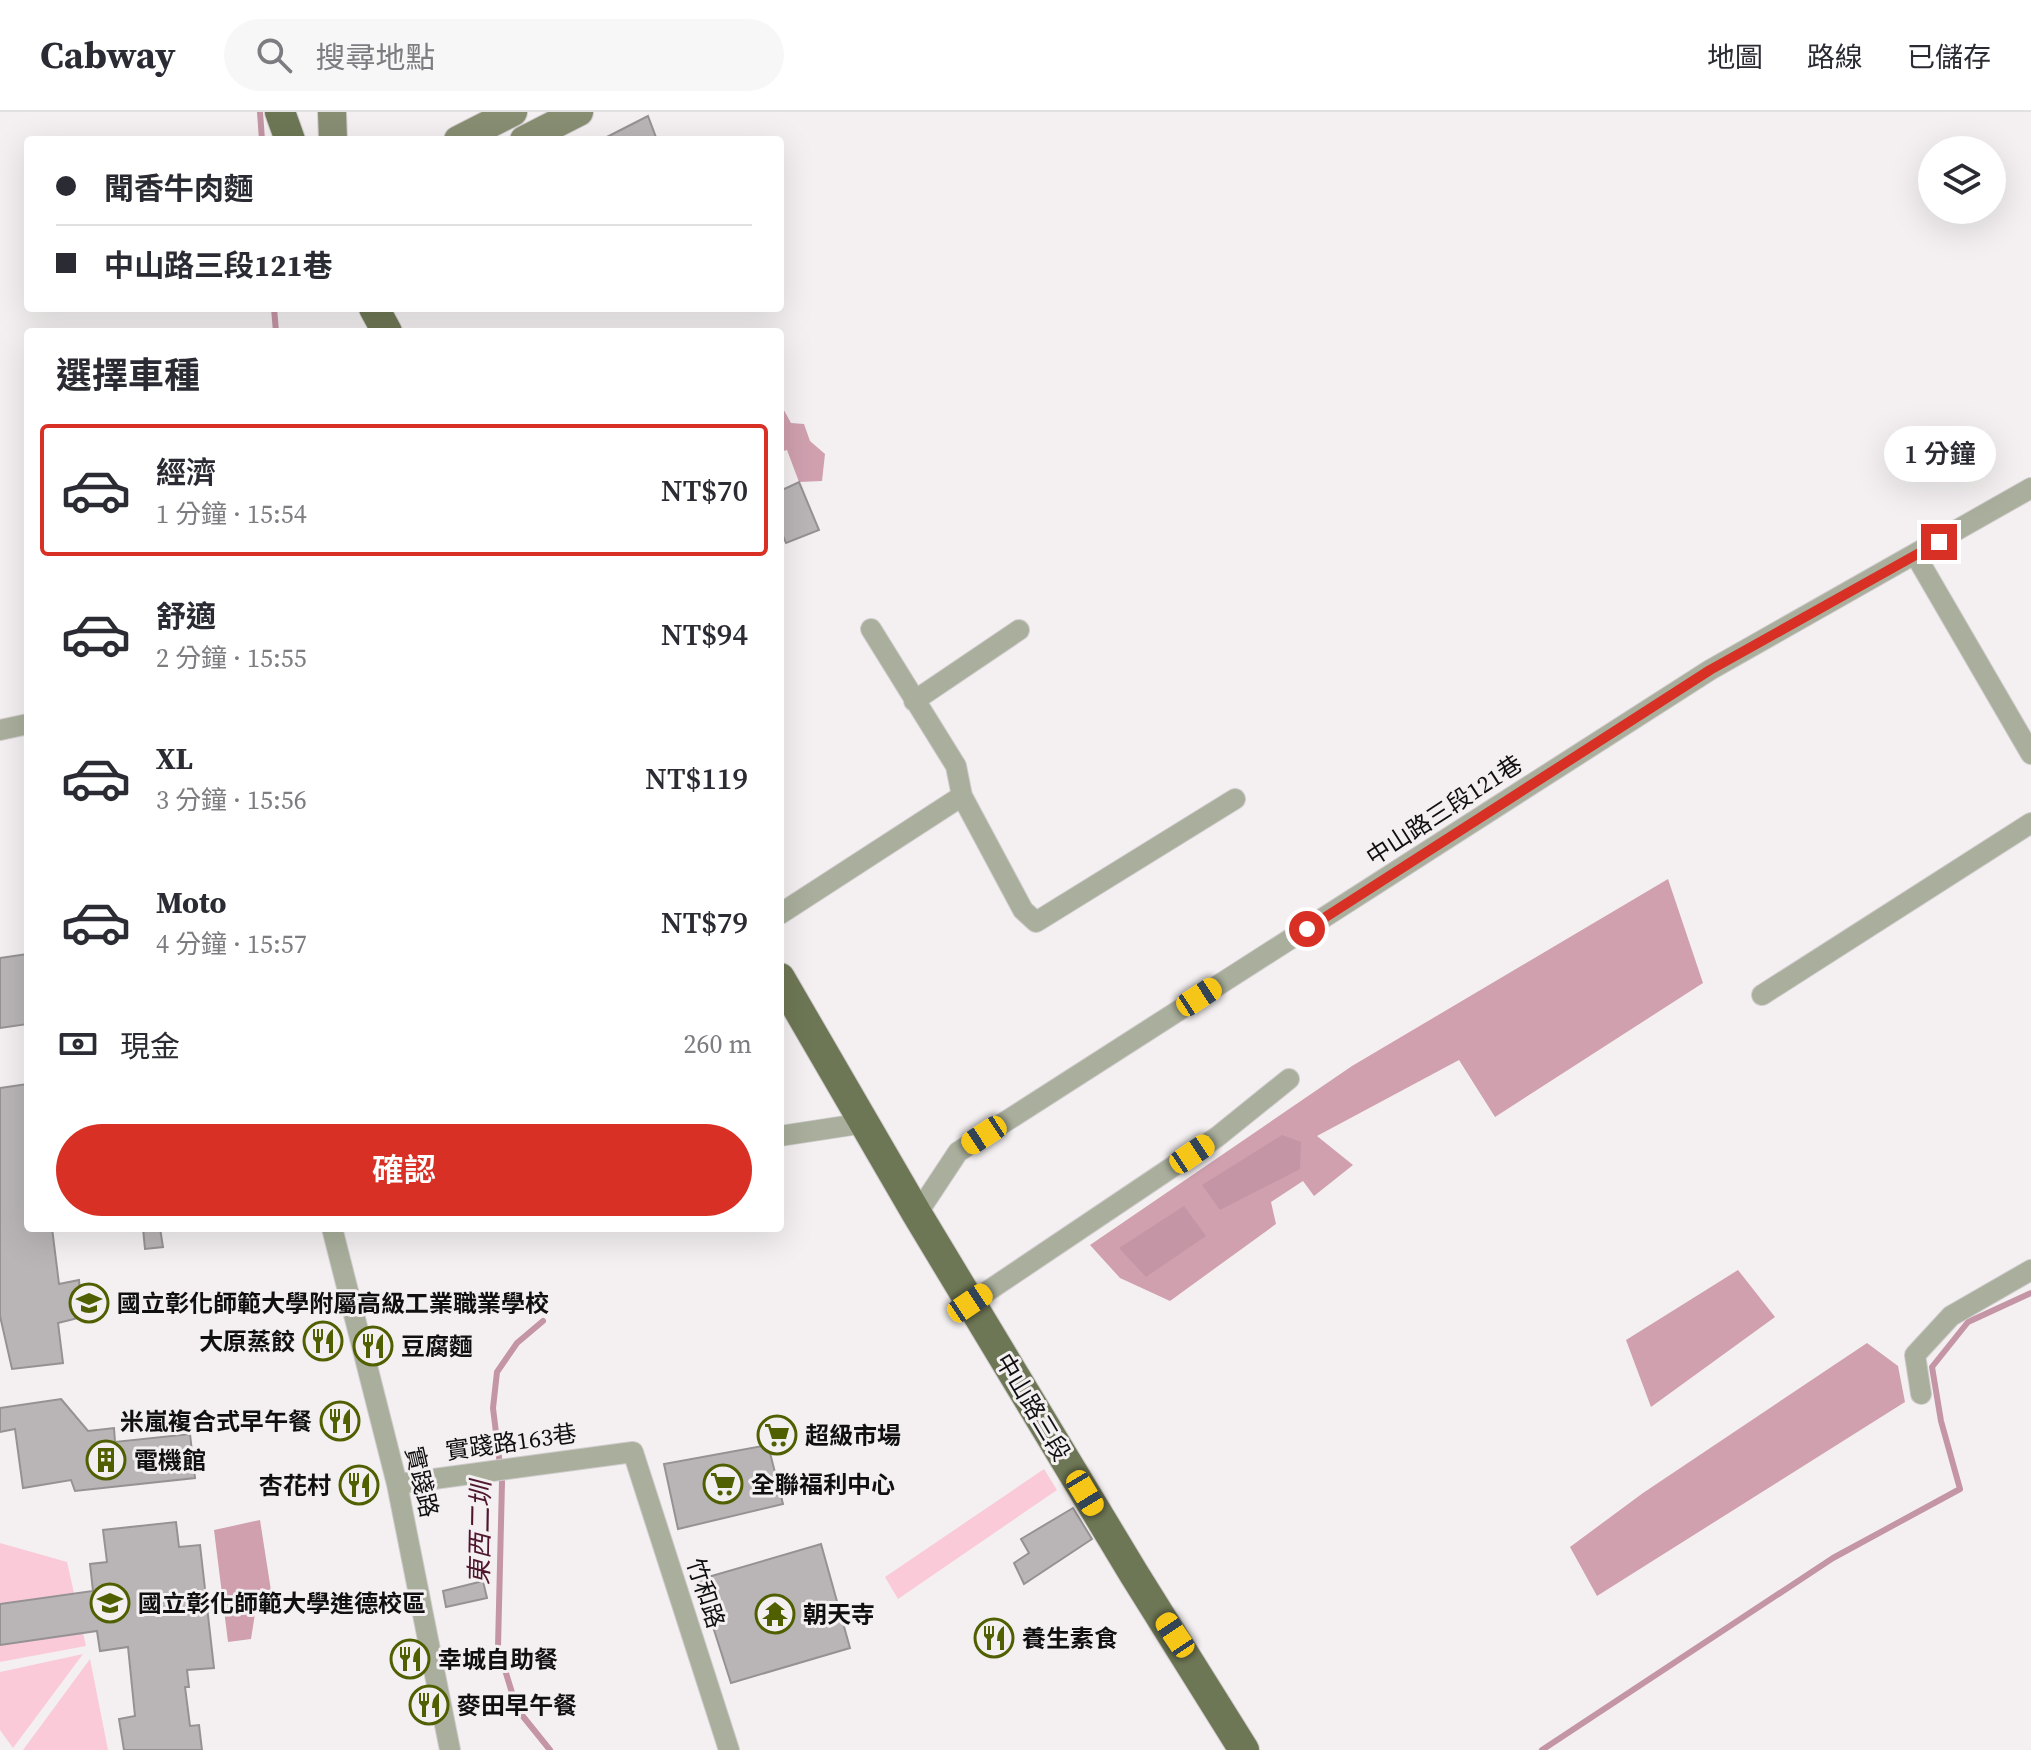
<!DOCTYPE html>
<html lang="zh-TW">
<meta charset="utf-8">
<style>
body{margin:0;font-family:"Source Serif 4","Noto Sans TC",serif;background:#f7f7f7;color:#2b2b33;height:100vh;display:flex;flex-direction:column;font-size:30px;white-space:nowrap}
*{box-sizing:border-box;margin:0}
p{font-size:26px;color:#7c7c81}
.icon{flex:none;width:44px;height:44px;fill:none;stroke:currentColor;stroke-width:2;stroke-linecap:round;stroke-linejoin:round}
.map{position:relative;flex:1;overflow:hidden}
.panel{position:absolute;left:24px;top:216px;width:760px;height:904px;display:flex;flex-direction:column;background:#fff;border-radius:8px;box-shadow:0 8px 32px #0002}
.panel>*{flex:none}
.hud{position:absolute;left:24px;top:24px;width:760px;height:176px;border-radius:8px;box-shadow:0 8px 32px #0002;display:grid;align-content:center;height:176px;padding:0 32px;background:#fff}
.buttons{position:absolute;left:1918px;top:24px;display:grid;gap:16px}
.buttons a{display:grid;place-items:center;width:88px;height:88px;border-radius:50%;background:#fff;box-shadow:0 8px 32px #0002;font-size:40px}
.end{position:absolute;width:36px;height:36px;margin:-18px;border:10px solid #d93025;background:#fff;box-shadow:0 0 0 4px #fff}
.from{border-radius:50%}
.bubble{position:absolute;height:56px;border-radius:28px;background:#fff;box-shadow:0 8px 32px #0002;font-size:26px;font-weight:600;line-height:56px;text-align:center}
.car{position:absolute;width:24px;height:48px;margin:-24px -12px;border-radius:10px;box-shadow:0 0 6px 2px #0007;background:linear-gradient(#f5c518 24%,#345 0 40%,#f5c518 0 76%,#345 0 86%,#f5c518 0)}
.hud b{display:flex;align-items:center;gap:28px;height:76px;font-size:30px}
.hud b+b{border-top:2px solid #e1e1e2}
.hud i{width:20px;height:20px;background:#2b2b33}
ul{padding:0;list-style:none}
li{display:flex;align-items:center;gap:24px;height:132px;margin:0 16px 12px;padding:0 16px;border:4px solid transparent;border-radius:8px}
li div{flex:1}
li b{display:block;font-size:30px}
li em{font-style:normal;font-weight:600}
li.active{border-color:#d93025}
li>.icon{width:72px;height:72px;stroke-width:1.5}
h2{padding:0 32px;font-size:36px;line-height:96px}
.pay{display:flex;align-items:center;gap:20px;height:88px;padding:0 32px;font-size:30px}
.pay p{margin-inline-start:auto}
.action{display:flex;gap:16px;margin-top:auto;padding:16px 32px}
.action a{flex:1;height:92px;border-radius:48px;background:#d93025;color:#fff;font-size:32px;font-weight:600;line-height:92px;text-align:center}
header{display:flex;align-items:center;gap:48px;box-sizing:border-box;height:112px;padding:0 40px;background:#fff;border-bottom:2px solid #e1e1e2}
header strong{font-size:38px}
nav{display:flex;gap:44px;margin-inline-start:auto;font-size:28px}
.search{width:560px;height:72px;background:#f7f7f7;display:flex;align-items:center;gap:20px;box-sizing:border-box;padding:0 28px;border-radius:44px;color:#7c7c81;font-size:30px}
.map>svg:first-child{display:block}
.green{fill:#facad9}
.forest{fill:#d0a0af}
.water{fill:#c495a5}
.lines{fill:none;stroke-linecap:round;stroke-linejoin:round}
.stream{stroke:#c495a5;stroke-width:6}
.building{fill:#b9b5b6;stroke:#969293;stroke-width:2}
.street-casing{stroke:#d0cccd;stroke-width:22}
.secondary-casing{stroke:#d0cccd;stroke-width:30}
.primary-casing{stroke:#d0cccd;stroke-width:32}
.street{stroke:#a9af9c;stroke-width:20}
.secondary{stroke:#878e72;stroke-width:28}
.primary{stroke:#6e7755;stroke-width:30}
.route{stroke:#d93025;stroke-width:10}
.labels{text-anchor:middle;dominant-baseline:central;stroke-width:6;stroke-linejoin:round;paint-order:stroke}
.street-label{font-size:24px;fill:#111010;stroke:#f4f0f1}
.poi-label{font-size:24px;font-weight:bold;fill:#111010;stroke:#f4f0f1;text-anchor:start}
.water-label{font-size:26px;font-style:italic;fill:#4f162e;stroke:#f4f0f1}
</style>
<header>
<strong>Cabway</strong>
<div class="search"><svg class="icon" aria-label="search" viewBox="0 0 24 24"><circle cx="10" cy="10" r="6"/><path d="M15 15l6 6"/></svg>搜尋地點</div>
<nav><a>地圖</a><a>路線</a><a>已儲存</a></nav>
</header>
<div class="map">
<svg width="2031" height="1638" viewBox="0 0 2031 1638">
<rect width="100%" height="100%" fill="#f4f0f1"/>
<!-- green -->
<path class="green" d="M 1044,1357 L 1057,1378 L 898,1487 L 885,1465 Z
M 0,1431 L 67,1450 L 86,1534 L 0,1550 L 0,1533 L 71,1523 L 0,1492 Z
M 83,1542 L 13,1636 L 0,1618 L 0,1560 Z
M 90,1547 L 108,1638 L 23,1638 Z"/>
<!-- forest -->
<path class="forest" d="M 780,291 L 791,311 L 804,312 L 810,329 L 825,342 L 822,369 L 799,370 L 787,338 L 780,340 Z
M 1668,767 L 1703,871 L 1495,1005 L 1459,948 L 1317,1024 L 1353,1053 L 1314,1084 L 1303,1069 L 1271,1090 L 1276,1112 L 1170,1189 L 1120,1166 L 1090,1133 L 1352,954 Z
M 1738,1158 L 1775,1205 L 1651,1295 L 1626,1228 Z
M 1867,1231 L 1898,1254 L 1905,1290 L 1597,1484 L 1570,1435 L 1643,1381 Z
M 260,1408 L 272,1485 L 257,1489 L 251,1527 L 228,1530 L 214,1418 Z"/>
<!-- water -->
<path class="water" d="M 1282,1023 L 1301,1030 L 1300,1057 L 1220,1098 L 1202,1073 Z
M 1184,1094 L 1206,1124 L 1146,1165 L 1119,1136 Z"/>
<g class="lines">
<!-- stream -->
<path class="stream" d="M 260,0 L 262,28
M 274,196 L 276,220
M 543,1209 L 517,1231 L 497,1260 L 493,1296 L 502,1370 L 498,1535 L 517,1597 L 550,1638
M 1542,1638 L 1833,1446 L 1960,1377 L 1941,1309 L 1932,1255 L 1968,1210 L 2031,1181"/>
</g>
<!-- building -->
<path class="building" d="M 648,4 L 657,28 L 601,28 Z
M 799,370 L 819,418 L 786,431 L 780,417 L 780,379 Z
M 28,842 L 28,912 L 0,916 L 0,846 Z
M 28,972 L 28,1116 L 52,1116 L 59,1172 L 79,1168 L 82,1205 L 58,1211 L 63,1251 L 12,1257 L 0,1204 L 0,976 Z
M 143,1116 L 160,1116 L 163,1135 L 145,1137 Z
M 61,1287 L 88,1319 L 114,1316 L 115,1330 L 190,1322 L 195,1366 L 75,1379 L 71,1368 L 23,1376 L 15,1317 L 0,1320 L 0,1296 Z
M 768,1333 L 783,1392 L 678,1417 L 664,1352 Z
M 1073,1396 L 1092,1427 L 1024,1472 L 1014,1451 L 1029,1441 L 1021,1427 Z
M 176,1410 L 179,1435 L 200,1433 L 214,1556 L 187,1558 L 189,1575 L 185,1575 L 190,1614 L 199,1613 L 202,1638 L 124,1638 L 119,1607 L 135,1604 L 128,1535 L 100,1539 L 97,1519 L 0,1533 L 0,1492 L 93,1479 L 90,1452 L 107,1450 L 103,1418 Z
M 821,1432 L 850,1536 L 731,1571 L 698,1468 Z
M 483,1469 L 487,1486 L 446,1495 L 443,1479 Z"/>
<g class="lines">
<!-- street casing -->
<g class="street-casing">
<path id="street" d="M 1916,444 L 2031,642
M 871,517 L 956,654 L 962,684 L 1023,798 L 1036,810 L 1235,687
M 914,589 L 1019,518
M 0,618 L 28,612
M 780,802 L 962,684
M 1762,883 L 2031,711
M 780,1024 L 865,1011
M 917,1102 L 958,1040 L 1710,558 L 2031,376
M 332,1116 L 397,1372 L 450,1638
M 970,1191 L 1217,1025 L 1289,967
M 1921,1282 L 1915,1243 L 1951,1204 L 2031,1158
M 397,1372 L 633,1340 L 729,1638"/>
</g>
<!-- secondary casing -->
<g class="secondary-casing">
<path id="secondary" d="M 332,0 L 333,28
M 458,28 L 513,0
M 524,28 L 579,0"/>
</g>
<!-- primary casing -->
<g class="primary-casing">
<path id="primary" d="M 280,0 L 290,28
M 374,196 L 387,220
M 780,866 L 917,1102 L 1134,1462 L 1244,1638"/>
</g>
<!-- street -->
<use href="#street" class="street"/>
<!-- secondary -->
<use href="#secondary" class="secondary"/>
<!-- primary -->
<use href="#primary" class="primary"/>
</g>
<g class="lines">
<!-- route -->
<path class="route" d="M 1307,817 L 1710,558 L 1939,430"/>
</g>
<!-- icons -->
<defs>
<g id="school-ring" transform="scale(2)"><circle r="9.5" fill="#f4f0f1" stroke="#505f00" stroke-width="1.5"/><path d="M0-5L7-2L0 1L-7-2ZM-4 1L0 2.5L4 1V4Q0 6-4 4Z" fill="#505f00"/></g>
<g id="restaurant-ring" transform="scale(2)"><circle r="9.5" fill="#f4f0f1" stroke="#505f00" stroke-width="1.5"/><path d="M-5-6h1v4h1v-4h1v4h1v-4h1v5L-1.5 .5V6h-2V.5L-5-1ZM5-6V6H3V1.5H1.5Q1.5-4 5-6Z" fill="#505f00"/></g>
<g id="supermarket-ring" transform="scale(2)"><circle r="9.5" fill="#f4f0f1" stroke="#505f00" stroke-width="1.5"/><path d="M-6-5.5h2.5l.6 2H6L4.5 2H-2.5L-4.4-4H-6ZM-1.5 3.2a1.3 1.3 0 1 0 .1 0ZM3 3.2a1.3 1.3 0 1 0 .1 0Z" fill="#505f00"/></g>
<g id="building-ring" transform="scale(2)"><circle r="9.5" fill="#f4f0f1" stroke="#505f00" stroke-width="1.5"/><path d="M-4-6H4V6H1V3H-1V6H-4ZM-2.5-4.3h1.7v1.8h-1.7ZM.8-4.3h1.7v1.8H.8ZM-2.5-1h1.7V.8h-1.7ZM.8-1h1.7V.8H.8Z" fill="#505f00"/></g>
<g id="university-ring" transform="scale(2)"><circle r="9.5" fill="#f4f0f1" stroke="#505f00" stroke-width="1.5"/><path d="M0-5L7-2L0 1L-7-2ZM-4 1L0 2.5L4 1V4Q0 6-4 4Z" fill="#505f00"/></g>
<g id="temple-ring" transform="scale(2)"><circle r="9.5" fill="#f4f0f1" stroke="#505f00" stroke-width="1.5"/><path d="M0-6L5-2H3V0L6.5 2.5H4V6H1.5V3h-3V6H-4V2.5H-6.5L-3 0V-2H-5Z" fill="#505f00"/></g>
</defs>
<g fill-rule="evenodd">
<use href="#school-ring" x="89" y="1191"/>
<use href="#restaurant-ring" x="323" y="1229"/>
<use href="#restaurant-ring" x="373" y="1234"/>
<use href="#restaurant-ring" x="340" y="1309"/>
<use href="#supermarket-ring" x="777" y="1323"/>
<use href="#building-ring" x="106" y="1348"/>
<use href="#supermarket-ring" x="723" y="1372"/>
<use href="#restaurant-ring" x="359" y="1373"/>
<use href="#university-ring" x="110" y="1491"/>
<use href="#temple-ring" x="775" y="1502"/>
<use href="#restaurant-ring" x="994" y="1526"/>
<use href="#restaurant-ring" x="410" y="1547"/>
<use href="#restaurant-ring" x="429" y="1593"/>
</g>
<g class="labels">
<!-- street labels -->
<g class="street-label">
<text transform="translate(1444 698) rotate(-33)">中山路三段121巷</text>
<text transform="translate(1033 1295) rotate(59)">中山路三段</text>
<text transform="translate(511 1330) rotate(-8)">實踐路163巷</text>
<text transform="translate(422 1370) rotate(77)">實踐路</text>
<text transform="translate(706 1481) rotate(72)">竹和路</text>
</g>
<!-- poi labels -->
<g class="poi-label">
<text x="117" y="1191">國立彰化師範大學附屬高級工業職業學校</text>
<text x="295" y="1229" text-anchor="end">大原蒸餃</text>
<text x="401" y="1234">豆腐麵</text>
<text x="312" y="1309" text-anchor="end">米嵐複合式早午餐</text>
<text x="805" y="1323">超級市場</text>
<text x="134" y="1348">電機館</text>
<text x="751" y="1372">全聯福利中心</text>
<text x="331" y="1373" text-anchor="end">杏花村</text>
<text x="138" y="1491">國立彰化師範大學進德校區</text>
<text x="803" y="1502">朝天寺</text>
<text x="1022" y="1526">養生素食</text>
<text x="438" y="1547">幸城自助餐</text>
<text x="457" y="1593">麥田早午餐</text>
</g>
<!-- water labels -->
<g class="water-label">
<text transform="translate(480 1421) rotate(-89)">東西二圳</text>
</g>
</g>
</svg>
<div class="buttons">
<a><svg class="icon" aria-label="layers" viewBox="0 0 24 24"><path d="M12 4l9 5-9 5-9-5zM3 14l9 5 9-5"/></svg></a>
</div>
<i class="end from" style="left:1307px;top:817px"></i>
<i class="end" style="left:1939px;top:430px"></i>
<div class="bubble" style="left:1884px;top:314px;width:112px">1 分鐘</div>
<i class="car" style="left:1199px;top:885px;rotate:57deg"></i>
<i class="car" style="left:984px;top:1023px;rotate:237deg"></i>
<i class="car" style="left:1192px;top:1042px;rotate:56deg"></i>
<i class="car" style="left:970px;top:1191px;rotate:56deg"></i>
<i class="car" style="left:1085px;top:1381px;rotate:149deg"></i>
<i class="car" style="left:1175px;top:1523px;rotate:326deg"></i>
<div class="hud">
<b><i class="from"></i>聞香牛肉麵</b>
<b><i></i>中山路三段121巷</b>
</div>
<section class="panel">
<h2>選擇車種</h2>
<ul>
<li class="active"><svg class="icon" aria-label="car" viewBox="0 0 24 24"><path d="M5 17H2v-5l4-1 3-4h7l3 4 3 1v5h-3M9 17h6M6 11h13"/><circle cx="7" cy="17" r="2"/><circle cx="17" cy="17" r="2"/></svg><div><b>經濟</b><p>1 分鐘 · 15:54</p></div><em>NT$70</em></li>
<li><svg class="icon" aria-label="car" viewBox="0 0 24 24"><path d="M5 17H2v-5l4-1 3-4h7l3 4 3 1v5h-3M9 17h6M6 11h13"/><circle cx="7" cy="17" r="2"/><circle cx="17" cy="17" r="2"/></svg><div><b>舒適</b><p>2 分鐘 · 15:55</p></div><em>NT$94</em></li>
<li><svg class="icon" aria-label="car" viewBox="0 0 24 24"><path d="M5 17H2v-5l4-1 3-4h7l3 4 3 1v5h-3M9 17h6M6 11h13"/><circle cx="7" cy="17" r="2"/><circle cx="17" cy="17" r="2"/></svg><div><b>XL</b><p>3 分鐘 · 15:56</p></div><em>NT$119</em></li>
<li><svg class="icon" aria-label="car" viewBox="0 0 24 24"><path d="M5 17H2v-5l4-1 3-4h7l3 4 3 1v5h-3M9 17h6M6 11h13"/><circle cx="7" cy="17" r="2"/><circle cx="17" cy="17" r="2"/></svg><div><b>Moto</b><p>4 分鐘 · 15:57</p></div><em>NT$79</em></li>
</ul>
<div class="pay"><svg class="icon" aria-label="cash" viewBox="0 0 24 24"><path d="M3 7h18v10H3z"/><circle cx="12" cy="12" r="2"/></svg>現金<p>260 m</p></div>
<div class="action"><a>確認</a></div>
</section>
</div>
